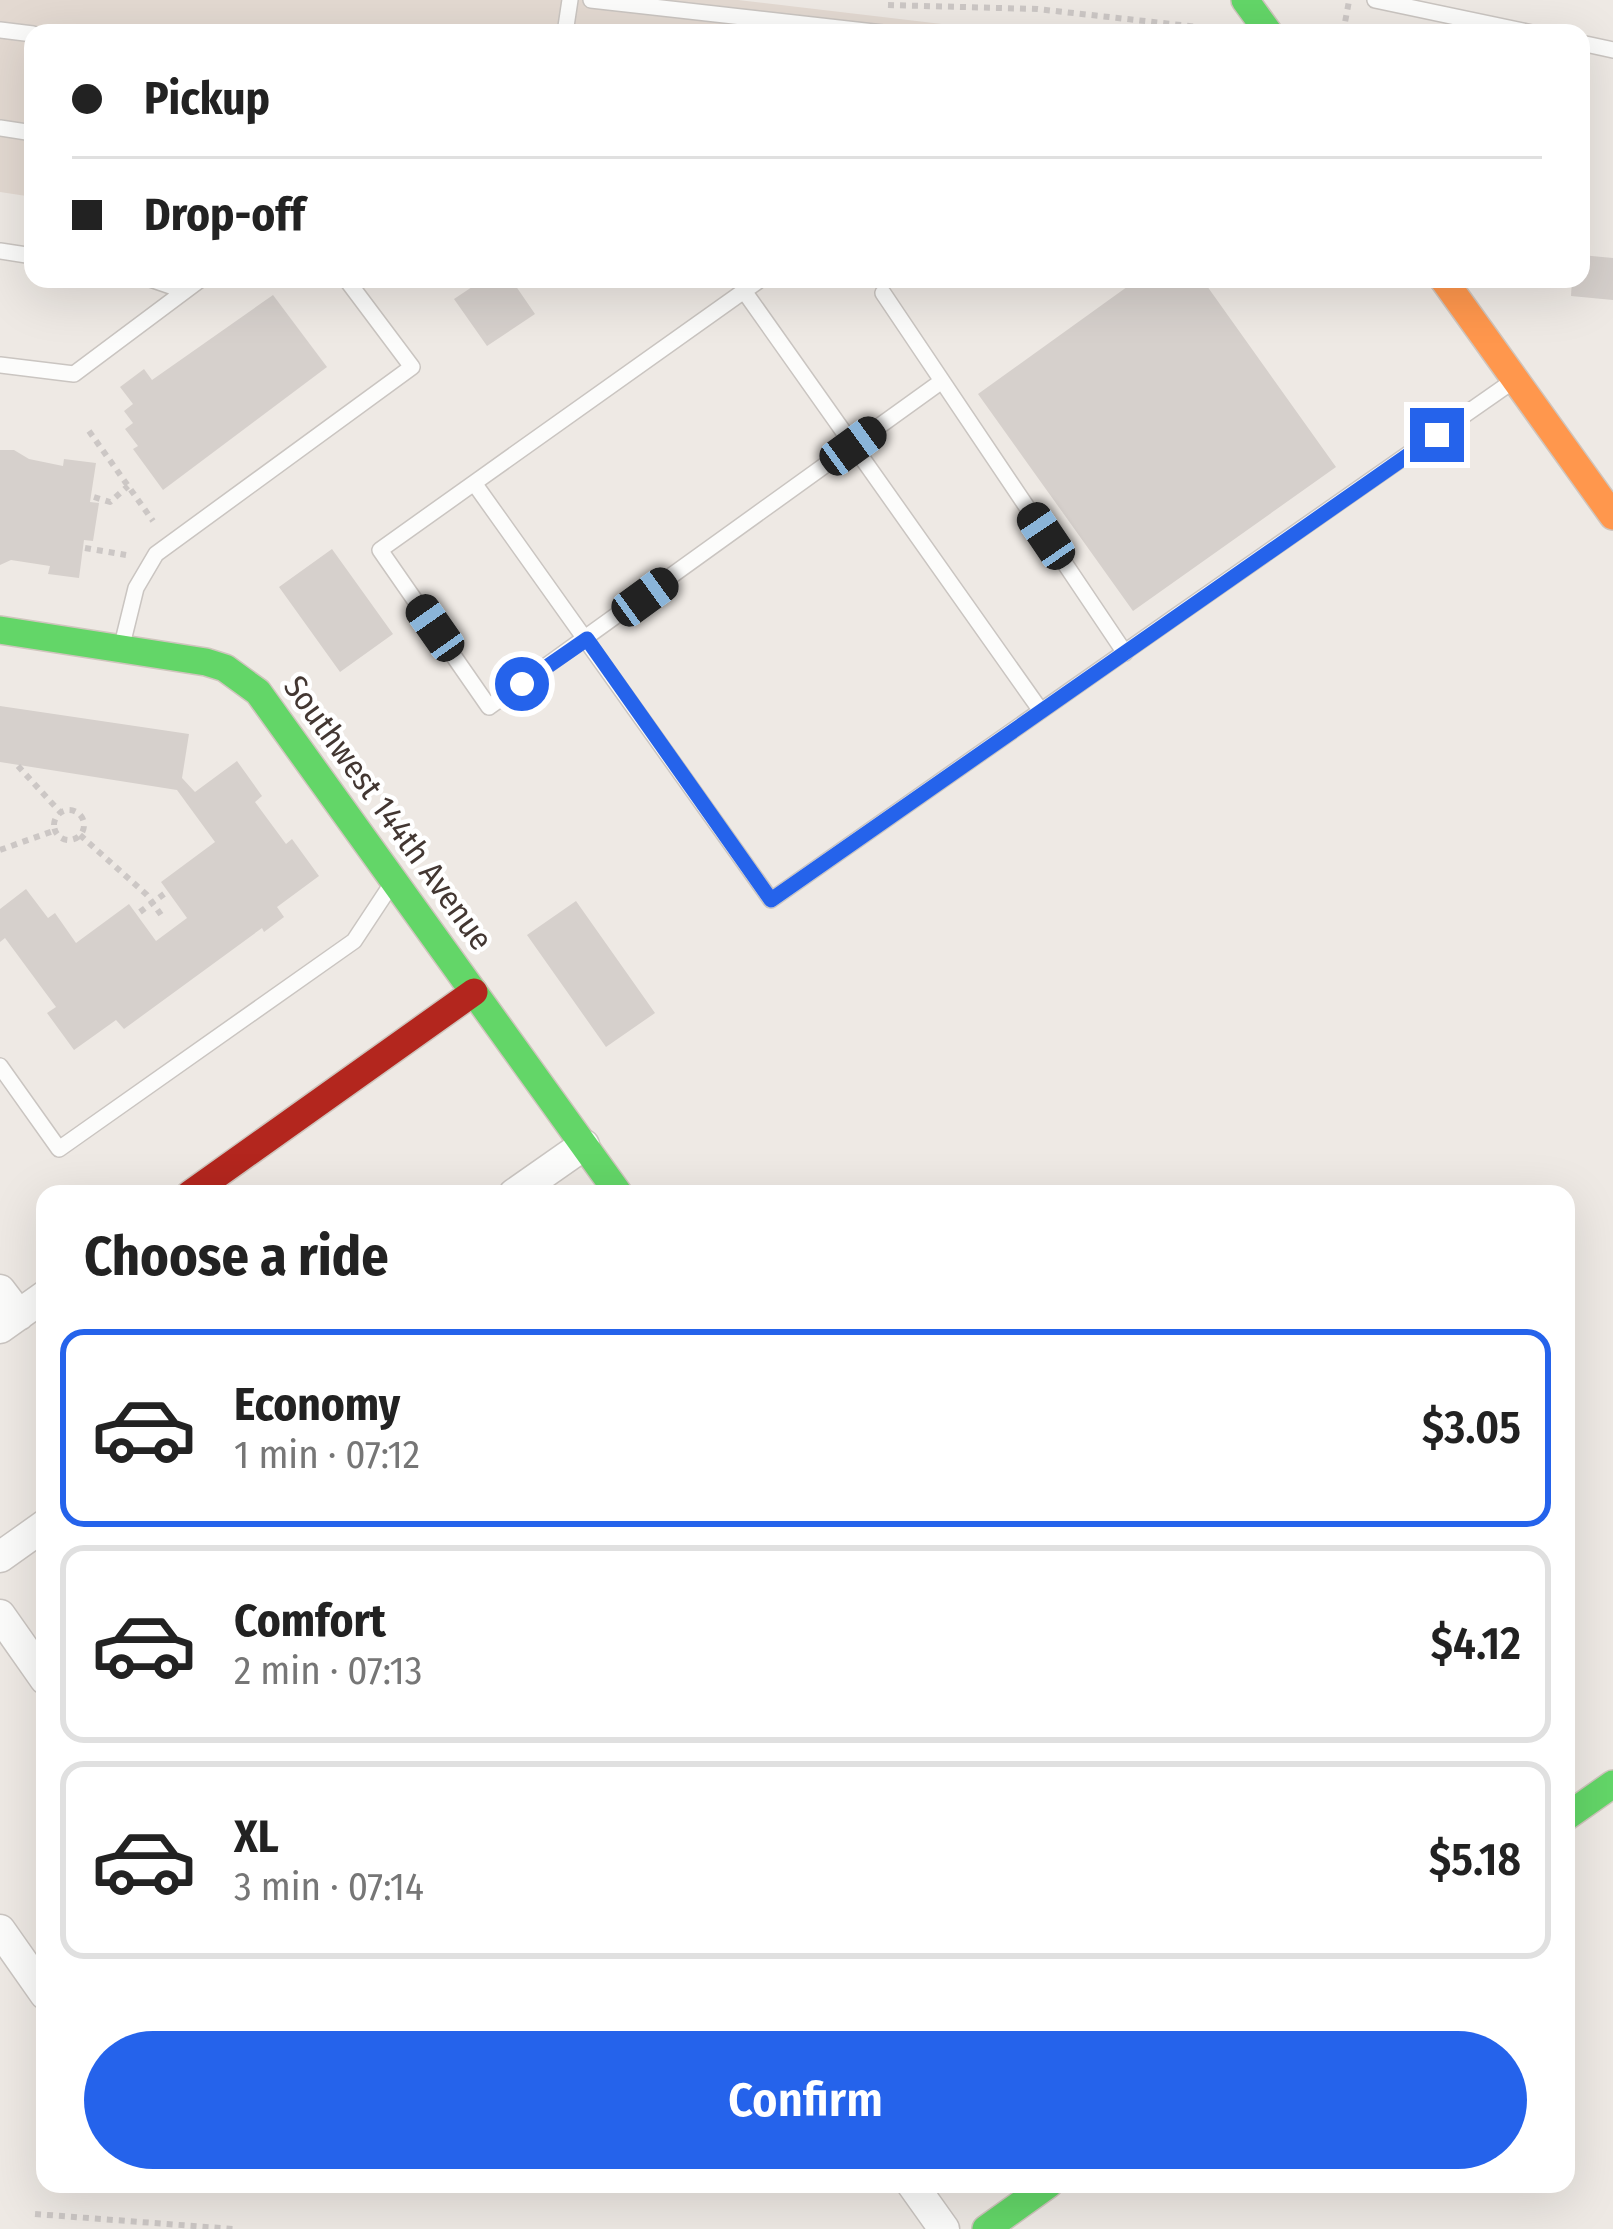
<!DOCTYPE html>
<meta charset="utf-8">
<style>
body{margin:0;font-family:"Fira Sans Condensed",sans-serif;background:#f2f2f2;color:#222;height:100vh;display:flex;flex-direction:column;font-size:45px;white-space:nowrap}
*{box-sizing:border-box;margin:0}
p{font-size:39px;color:#767676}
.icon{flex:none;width:66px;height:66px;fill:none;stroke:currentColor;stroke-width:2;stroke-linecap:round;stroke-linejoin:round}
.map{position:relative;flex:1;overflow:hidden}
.drawer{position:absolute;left:36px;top:1185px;width:1539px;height:1008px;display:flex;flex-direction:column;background:#fff;border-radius:24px;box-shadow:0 12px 48px #0002}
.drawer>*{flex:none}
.top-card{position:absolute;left:24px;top:24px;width:1566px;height:264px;border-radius:24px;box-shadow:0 12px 48px #0002;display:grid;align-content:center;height:264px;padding:0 48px;background:#fff}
.end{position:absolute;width:54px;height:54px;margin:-27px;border:15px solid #2563eb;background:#fff;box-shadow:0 0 0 6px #fff}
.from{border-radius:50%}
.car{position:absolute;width:36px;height:72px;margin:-36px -18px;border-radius:15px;box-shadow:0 0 9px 3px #0007;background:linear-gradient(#222 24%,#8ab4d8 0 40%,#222 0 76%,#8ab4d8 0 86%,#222 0)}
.top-card b{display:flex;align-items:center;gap:42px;height:114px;font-size:45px}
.top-card b+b{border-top:3px solid #e0e0e0}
.top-card i{width:30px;height:30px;background:#222}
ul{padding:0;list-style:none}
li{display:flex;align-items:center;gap:36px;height:198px;margin:0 24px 18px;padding:0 24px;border:6px solid #e0e0e0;border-radius:24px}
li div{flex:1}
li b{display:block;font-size:45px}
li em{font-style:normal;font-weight:600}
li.on{border-color:#2563eb}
li>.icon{width:108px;height:108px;stroke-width:1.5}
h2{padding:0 48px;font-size:54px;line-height:144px}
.button{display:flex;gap:24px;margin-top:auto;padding:24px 48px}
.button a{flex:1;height:138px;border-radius:72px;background:#2563eb;color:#fff;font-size:48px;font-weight:600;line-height:138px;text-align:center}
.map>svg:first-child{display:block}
.residential{fill:#e3d9d1}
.building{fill:#d6d0cc}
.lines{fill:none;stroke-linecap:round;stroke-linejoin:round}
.lane-casing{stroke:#cac5c1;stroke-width:18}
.street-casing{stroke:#cac5c1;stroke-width:33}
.fast-casing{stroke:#cfc5bd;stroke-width:30}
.slow-casing{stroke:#cfc5bd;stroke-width:30}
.jam-casing{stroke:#cfc5bd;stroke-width:30}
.path{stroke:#ccc7c5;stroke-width:6;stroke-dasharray:6 6;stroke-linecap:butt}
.lane{stroke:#fcfcfb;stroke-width:15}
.street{stroke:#fcfcfb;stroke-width:30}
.fast{stroke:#63d668;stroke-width:27}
.slow{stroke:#ff974d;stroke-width:27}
.jam{stroke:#b3261e;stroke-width:27}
.route{stroke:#2563eb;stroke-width:15}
.labels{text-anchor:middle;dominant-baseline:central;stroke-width:9;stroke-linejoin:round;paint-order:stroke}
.street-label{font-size:33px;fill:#433732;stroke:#fff}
</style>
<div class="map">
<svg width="1613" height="2229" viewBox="0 0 1613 2229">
<rect width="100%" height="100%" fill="#eee9e4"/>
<!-- residential -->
<path class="residential" d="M 0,0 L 738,0 L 1019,33 L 33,33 L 33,197 L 0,192 Z"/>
<!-- building -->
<path class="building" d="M 1581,255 L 1613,258 L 1613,300 L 1571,296 L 1572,279 L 1581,279 Z
M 484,279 L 511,279 L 535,314 L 487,346 L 454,299 Z
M 1138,279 L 1202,279 L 1336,467 L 1133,611 L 978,394 Z
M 273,295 L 327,367 L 163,490 L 133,449 L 138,446 L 125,429 L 133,423 L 124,411 L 133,404 L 120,387 L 144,369 L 152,380 Z
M 0,450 L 14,450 L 29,459 L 63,466 L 64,459 L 96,463 L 90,502 L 99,503 L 93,541 L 84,540 L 79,578 L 48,574 L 50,566 L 11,560 L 0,565 Z
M 332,549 L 393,634 L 340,672 L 279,587 Z
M 0,706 L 189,734 L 182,778 L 195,792 L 237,761 L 262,796 L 255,802 L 286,844 L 292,839 L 319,876 L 277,907 L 284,917 L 264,932 L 262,928 L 124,1029 L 116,1020 L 74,1050 L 47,1013 L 56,1007 L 5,938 L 0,942 L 0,909 L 26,889 L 48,918 L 55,913 L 76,943 L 129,904 L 156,941 L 187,918 L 161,882 L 215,842 L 177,790 L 0,762 Z
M 576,901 L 655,1013 L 606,1047 L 527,935 Z"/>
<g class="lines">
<!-- lane casing -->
<g class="lane-casing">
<path id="lane" d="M 591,0 L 883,33
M 1375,0 L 1532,33
M 0,30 L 33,34
M 565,33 L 570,0
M 1581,43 L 1613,50
M 0,128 L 33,133
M 0,251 L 33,256
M 150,279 L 185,291
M 744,291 L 761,279
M 883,293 L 1125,653
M 0,365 L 74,374 L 201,279
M 474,483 L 380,550 L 489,707 L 942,381
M 122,645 L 136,588 L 156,554 L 412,367 L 346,279
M 1041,711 L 744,291 L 474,483 L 771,900 C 1017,726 1266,554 1513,381
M 0,1066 L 59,1149 L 354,941 L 391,885"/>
</g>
<!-- street casing -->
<g class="street-casing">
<path id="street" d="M 514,1194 L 584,1145
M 0,1290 L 19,1315
M 0,1328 L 45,1296
M 0,1557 L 45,1525
M 0,1615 L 45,1679
M 0,1930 L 45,1994
M 912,2184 L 944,2229"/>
</g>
<!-- fast casing -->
<g class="fast-casing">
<path id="fast" d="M 1245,0 L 1269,33
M 0,630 L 206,662 L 225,668 L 258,692 L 619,1194
M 1566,1817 L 1613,1784
M 986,2229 L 1049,2184"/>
</g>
<!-- slow casing -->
<g class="slow-casing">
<path id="slow" d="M 1443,279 L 1613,516"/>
</g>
<!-- jam casing -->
<g class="jam-casing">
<path id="jam" d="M 190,1194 L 474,992"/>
</g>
<!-- path -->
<path class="path" d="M 888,5 L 1037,9 L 1216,29
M 1343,33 L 1349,1
M 89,431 L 153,521
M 94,497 L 110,502 L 128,486
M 85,548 L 126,555
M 18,766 L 61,813
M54 825a15 15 0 1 1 30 0a15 15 0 1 1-30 0Z
M 80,835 L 147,895 L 164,919
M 0,850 L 56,830
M 140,912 L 164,894
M 35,2214 L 233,2229"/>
<!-- lane -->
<use href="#lane" class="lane"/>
<!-- street -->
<use href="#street" class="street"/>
<!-- fast -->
<use href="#fast" class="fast"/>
<!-- slow -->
<use href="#slow" class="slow"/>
<!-- jam -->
<use href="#jam" class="jam"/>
</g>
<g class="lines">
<!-- route -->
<path class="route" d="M 522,684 L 587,639 L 771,900 L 1437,435"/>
</g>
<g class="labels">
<!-- street labels -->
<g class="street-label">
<text transform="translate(388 813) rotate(54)">Southwest 144th Avenue</text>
</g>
</g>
</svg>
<i class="end from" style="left:522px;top:684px"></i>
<i class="end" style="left:1437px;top:435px"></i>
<i class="car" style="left:853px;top:446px;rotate:54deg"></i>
<i class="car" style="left:1046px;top:536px;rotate:326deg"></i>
<i class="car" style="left:645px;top:597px;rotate:54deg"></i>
<i class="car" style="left:435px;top:628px;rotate:325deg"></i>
<div class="top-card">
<b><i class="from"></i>Pickup</b>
<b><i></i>Drop-off</b>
</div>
<section class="drawer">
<h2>Choose a ride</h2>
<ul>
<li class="on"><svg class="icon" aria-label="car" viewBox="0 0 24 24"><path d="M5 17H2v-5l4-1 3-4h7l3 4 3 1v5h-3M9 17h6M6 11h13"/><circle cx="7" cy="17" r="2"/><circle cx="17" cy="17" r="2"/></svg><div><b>Economy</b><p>1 min · 07:12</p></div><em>$3.05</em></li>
<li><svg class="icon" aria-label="car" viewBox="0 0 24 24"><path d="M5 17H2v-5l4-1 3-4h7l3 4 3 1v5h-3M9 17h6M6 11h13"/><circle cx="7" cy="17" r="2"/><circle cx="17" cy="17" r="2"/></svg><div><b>Comfort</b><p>2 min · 07:13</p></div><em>$4.12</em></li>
<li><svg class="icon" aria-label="car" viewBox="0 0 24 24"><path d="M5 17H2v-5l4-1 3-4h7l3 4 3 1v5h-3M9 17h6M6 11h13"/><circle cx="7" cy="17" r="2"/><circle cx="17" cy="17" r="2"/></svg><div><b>XL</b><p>3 min · 07:14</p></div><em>$5.18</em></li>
</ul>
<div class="button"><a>Confirm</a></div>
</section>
</div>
